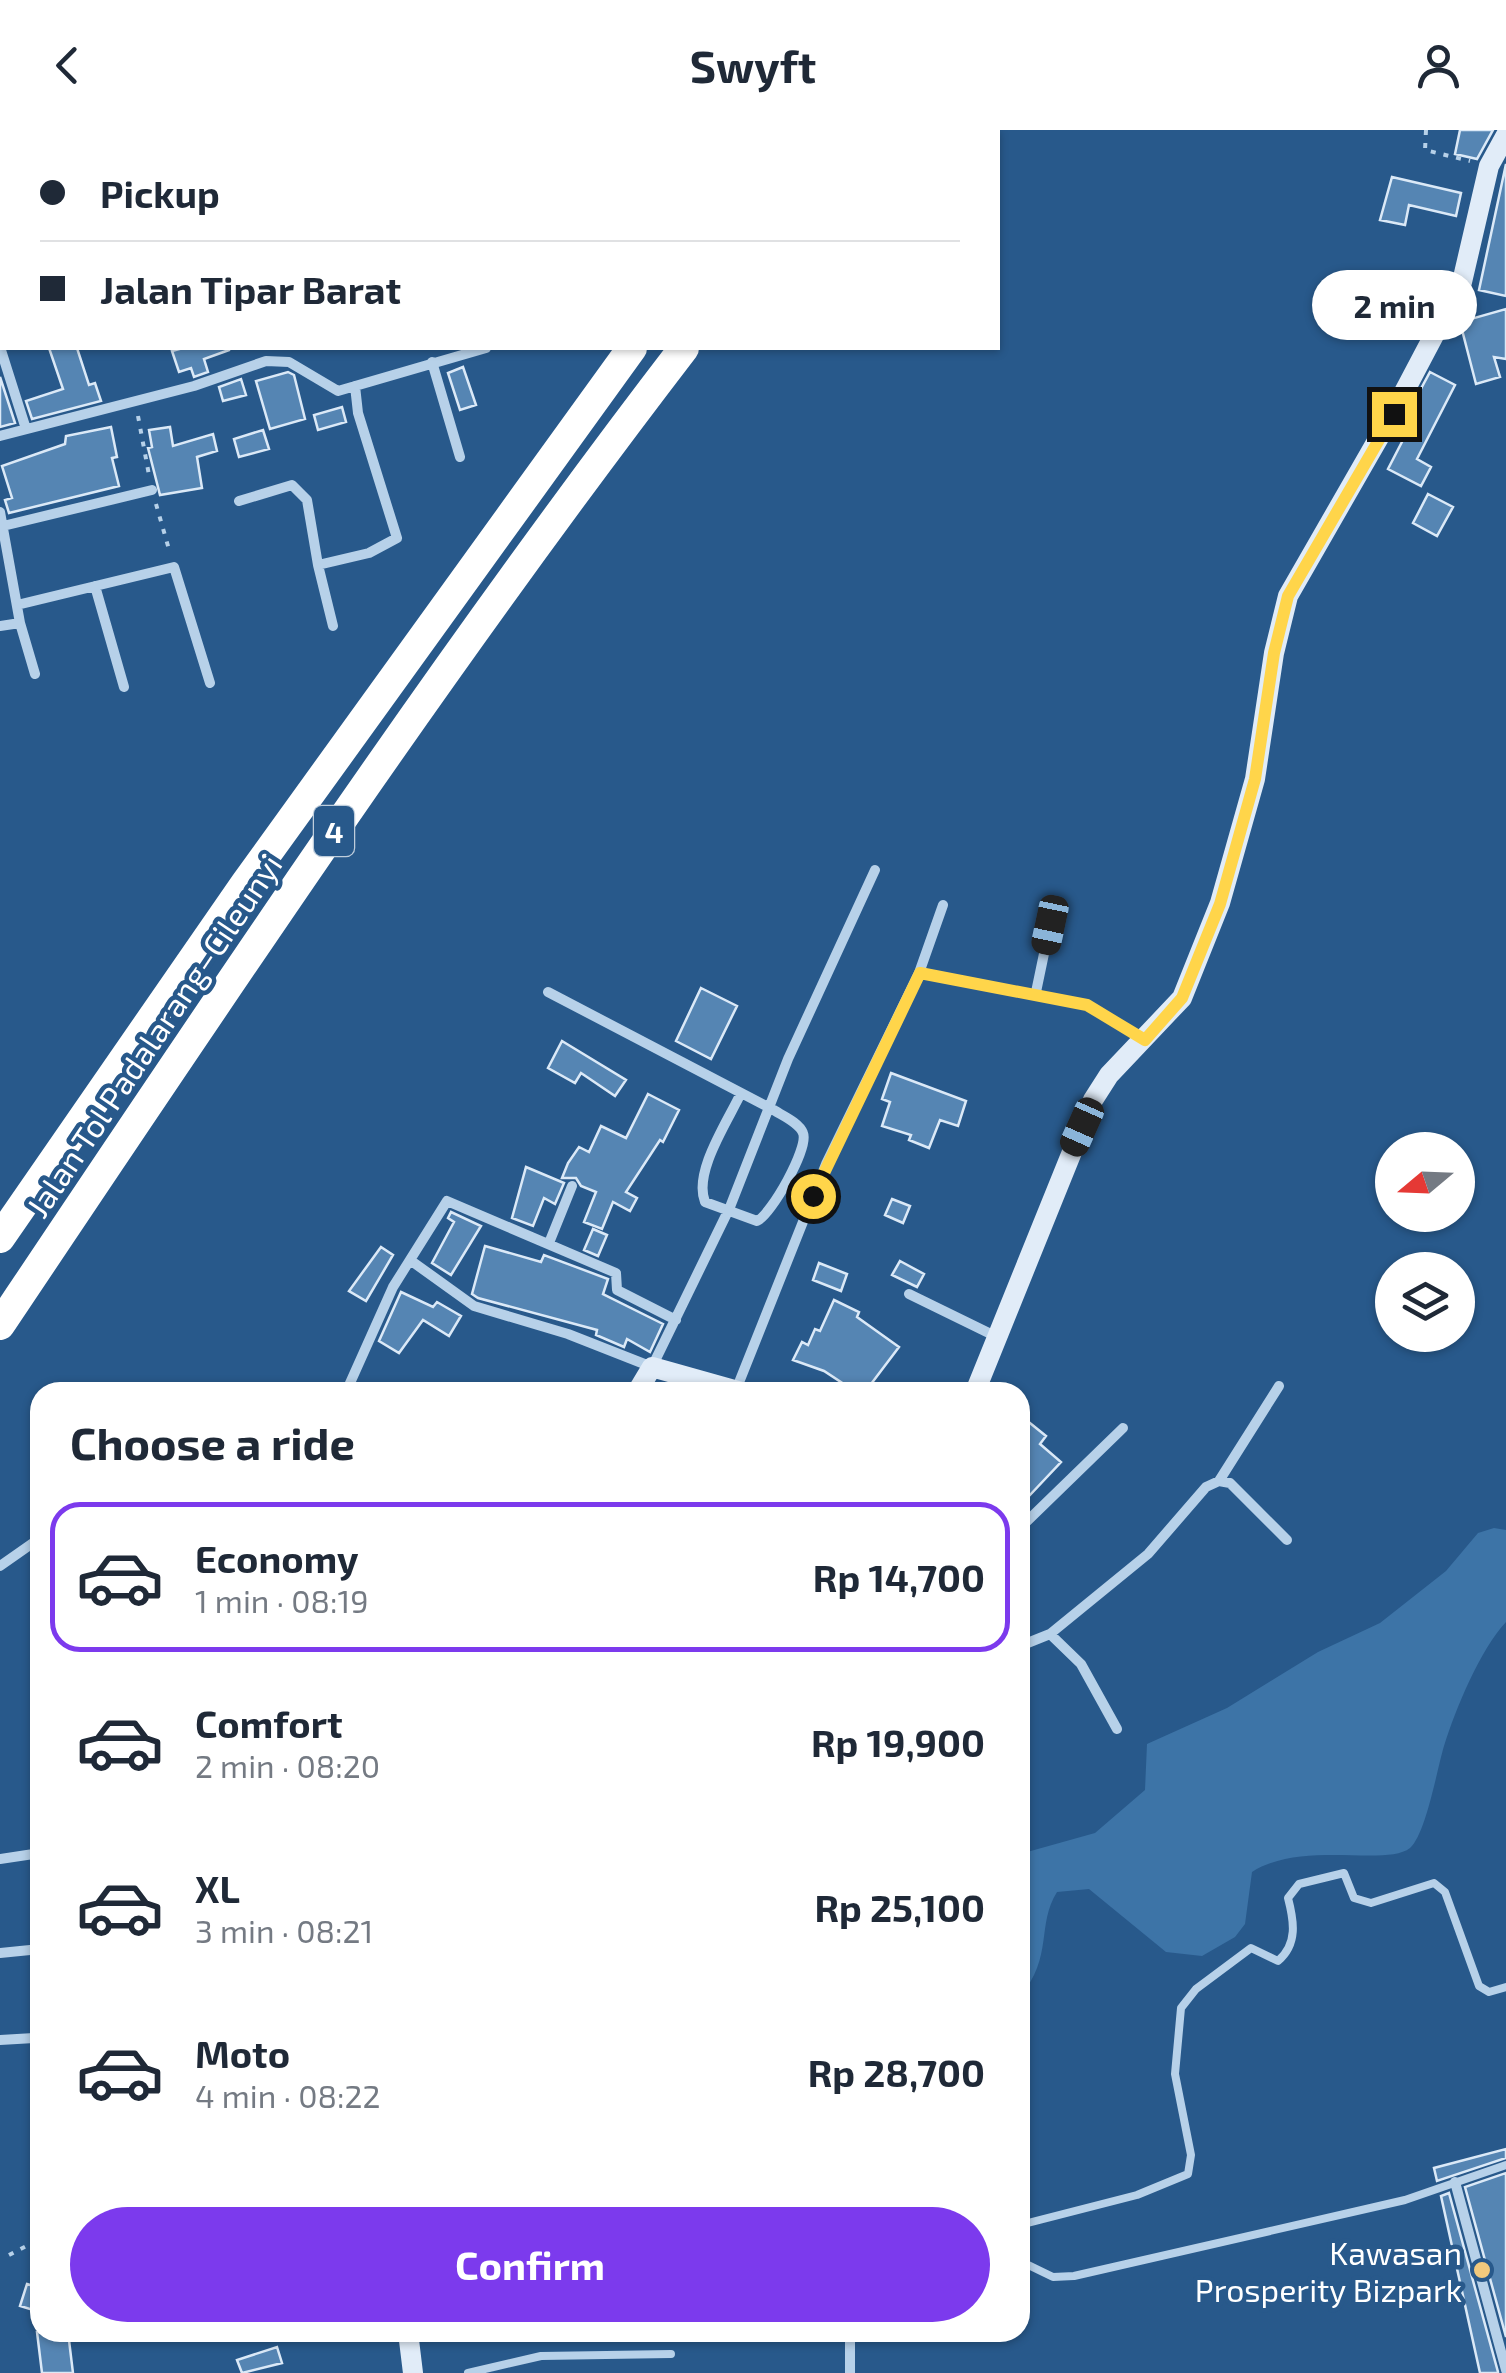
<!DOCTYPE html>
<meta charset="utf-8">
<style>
body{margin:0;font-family:"Exo 2",sans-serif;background:#f6f6f7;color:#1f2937;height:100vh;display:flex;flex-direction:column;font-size:38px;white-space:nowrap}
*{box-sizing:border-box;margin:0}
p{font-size:32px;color:#747a83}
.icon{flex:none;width:55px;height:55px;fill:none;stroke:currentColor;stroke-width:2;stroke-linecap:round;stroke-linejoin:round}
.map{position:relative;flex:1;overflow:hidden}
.side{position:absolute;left:30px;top:1252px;width:1000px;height:960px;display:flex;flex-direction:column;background:#fff;border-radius:30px;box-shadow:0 2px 8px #0004}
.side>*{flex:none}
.hud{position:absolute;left:0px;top:0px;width:1000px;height:220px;box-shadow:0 2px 8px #0004;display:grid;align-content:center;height:220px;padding:0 40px;background:#fff}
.needle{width:65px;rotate:251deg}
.buttons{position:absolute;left:1375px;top:1002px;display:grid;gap:20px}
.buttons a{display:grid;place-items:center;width:100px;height:100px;border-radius:50%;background:#fff;box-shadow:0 2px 8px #0004;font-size:50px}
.end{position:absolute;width:45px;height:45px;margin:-22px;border:12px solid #ffd54a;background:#111;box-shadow:0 0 0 5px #111}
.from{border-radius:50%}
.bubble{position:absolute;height:70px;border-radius:35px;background:#fff;box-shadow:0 2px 8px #0004;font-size:32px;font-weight:700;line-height:70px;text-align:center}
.car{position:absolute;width:30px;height:60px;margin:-30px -15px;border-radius:12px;box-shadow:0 0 8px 2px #0007;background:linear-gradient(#222 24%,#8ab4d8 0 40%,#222 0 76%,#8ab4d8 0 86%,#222 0)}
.hud b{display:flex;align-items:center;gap:35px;height:95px;font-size:38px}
.hud b+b{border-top:2px solid #e0e1e3}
.hud i{width:25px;height:25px;background:#1f2937}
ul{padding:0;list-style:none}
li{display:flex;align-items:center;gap:30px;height:150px;margin:0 20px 15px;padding:0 20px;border:5px solid transparent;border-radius:30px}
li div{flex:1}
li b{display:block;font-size:38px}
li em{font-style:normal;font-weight:700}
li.selected{border-color:#7c3aed}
li>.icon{width:90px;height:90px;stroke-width:1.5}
h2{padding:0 40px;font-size:45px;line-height:120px}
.primary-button{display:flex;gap:20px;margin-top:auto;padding:20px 40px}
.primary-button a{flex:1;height:115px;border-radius:60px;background:#7c3aed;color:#fff;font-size:40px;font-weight:700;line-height:115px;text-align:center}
header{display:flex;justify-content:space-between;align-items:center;height:130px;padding:0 40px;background:#fff;font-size:45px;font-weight:700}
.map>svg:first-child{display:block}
.green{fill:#3d74a7}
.building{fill:#5585b3;stroke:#dbe9f7;stroke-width:2.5}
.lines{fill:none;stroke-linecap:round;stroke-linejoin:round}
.path{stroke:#b7d1e9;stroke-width:4;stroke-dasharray:5 8;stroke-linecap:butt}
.lane{stroke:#b7d1e9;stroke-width:8}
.street{stroke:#b7d1e9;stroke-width:10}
.secondary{stroke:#e1ecf8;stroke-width:20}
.highway{stroke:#fff;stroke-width:30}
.route{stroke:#ffd54a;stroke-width:12}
.poi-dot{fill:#f1c97d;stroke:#28598b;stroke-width:4}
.labels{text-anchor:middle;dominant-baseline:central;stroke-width:9;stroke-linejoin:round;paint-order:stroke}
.shield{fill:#28598b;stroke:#becddc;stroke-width:2.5}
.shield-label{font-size:30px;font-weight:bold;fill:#fff}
.street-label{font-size:32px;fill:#fff;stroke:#28598b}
.poi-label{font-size:32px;fill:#fff;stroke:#28598b;text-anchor:end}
</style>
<header><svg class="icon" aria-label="back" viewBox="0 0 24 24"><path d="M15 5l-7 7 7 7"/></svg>Swyft<svg class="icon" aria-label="person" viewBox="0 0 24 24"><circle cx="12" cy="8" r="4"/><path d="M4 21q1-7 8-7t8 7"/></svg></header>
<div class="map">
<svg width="1506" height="2243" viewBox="0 0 1506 2243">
<rect width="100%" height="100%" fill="#28598b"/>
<!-- green -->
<path class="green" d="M 1494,1398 L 1506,1400 L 1506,1492 C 1480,1520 1456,1578 1444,1616 C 1437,1639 1426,1704 1410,1718 C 1386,1737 1302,1710 1252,1742 L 1245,1794 L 1235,1807 L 1202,1826 L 1166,1822 L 1089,1759 L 1057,1762 C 1036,1796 1054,1825 1020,1867 L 1020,1724 L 1095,1703 L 1145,1660 L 1147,1614 L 1227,1578 L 1318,1522 L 1380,1493 L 1446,1441 L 1478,1403 Z"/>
<!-- building -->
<path class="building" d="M 1460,0 L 1493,0 L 1477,29 L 1455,24 Z
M 1506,34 L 1506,166 L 1479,160 Z
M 1392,47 L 1461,63 L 1456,86 L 1409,75 L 1405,95 L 1380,90 Z
M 1506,179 L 1506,229 L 1494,227 L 1500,247 L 1476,254 L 1460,192 Z
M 49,218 L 77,218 L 89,255 L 95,253 L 101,271 L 32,289 L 26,271 L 63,259 Z
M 183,218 L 229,218 L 229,220 L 204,229 L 208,242 L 194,247 L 191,238 L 179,242 L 172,221 Z
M 463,237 L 476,275 L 460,280 L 448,243 Z
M 288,242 L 294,245 L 305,289 L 270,299 L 256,251 Z
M 1430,242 L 1455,255 L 1417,329 L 1431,337 L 1421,356 L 1388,339 L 1404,308 L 1396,305 Z
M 0,247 L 15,293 L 0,297 Z
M 241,249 L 246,265 L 223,271 L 219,257 Z
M 342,277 L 346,292 L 318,300 L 314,285 Z
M 111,297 L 117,327 L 112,328 L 119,356 L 9,383 L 5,370 L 12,368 L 2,336 L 65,314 L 66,306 Z
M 170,297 L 173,316 L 213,304 L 217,321 L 197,327 L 202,358 L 160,365 L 148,318 L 152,317 L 149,300 Z
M 263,300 L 269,319 L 239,327 L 234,309 Z
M 1428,364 L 1453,377 L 1437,406 L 1413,393 Z
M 701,858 L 737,876 L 711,929 L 676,911 Z
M 562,911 L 626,950 L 615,966 L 581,943 L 575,953 L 548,938 Z
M 891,943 L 966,971 L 958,996 L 940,990 L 929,1018 L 909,1010 L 911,1005 L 882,996 L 890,972 L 882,969 Z
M 648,964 L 679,980 L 663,1012 L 660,1010 L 626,1062 L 637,1068 L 630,1081 L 613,1072 L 602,1099 L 584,1092 L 596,1062 L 581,1056 L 576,1048 L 562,1048 L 568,1033 L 579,1017 L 589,1022 L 601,996 L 626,1008 Z
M 526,1037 L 564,1053 L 555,1074 L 544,1068 L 533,1096 L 512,1088 Z
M 892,1069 L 910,1076 L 903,1093 L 885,1085 Z
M 451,1082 L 481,1096 L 451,1145 L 432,1133 L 454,1092 L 448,1088 Z
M 593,1099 L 607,1105 L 598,1126 L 584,1120 Z
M 485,1116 L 541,1132 L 544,1125 L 608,1149 L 603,1164 L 663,1194 L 650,1222 L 627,1209 L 624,1217 L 596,1205 L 597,1200 L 478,1168 L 472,1164 Z
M 381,1117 L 393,1125 L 366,1171 L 349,1161 Z
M 900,1131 L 924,1144 L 917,1157 L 892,1145 Z
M 819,1133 L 847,1144 L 841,1161 L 813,1150 Z
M 401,1162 L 433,1177 L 437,1172 L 461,1186 L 449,1206 L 423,1190 L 399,1223 L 379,1211 Z
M 834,1170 L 859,1182 L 857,1187 L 899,1217 L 865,1262 L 856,1262 L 824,1241 L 793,1230 L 802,1212 L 808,1215 L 815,1199 L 820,1201 Z
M 1020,1285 L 1046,1306 L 1040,1314 L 1061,1332 L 1029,1366 L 1020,1357 Z
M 1506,2019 L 1506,2028 L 1437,2051 L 1434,2038 Z
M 1506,2043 L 1506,2207 L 1465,2057 Z
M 1449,2063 L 1498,2242 L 1498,2243 L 1480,2243 L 1441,2066 Z
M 27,2154 L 40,2158 L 40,2182 L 20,2176 Z
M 37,2202 L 68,2202 L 73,2243 L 42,2243 Z
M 277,2217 L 282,2233 L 242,2243 L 237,2230 Z"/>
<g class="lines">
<!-- path -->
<path class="path" d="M 1426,0 L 1425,20 L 1470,31
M 138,286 L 149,345
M 156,374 L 170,423
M 9,2125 L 40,2109"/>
<!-- lane -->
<path class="lane" d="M 1020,2095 L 1137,2065 L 1188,2044 L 1191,2025 L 1175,1944 L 1181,1878 L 1196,1859 L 1251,1818 L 1278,1831 C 1298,1814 1294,1791 1288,1768 L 1299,1754 L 1344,1743 L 1354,1768 L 1371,1773 L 1434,1753 L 1445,1762 L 1479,1856 L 1489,1862 L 1506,1857
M 1020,2131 L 1053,2147 L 1074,2146 L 1405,2070 L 1506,2035
M 468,2243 L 541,2226 L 671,2224"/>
<!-- street -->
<path class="street" d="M 467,0 L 468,2
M 658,0 L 659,2
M 214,2 L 221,0
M 520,2 L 529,0
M 720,2 L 721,0
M 739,2 L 741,0
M 910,2 L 912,0
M 0,89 L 2,88
M 0,217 L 26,299
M 432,232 L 460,327
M 0,306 L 194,256 L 266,231 L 289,232 L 338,261 L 486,218
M 239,371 L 292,355 L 307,370 L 318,435 L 369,423 L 397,408 L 358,283 L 355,256
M 0,382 L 20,493 L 0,496
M 3,396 L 152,360
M 318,435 L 333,496
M 95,456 L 124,557
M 17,475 L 174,437 L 210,553
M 20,493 L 35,544
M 919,843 L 1087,875 L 1145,910
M 548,862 L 772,979 C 781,985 799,992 803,1003 C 809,1018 771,1085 757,1091 L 705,1072 C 693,1042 728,991 741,963
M 1036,862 L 1050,795
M 549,1113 L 572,1056
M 410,1130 L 474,1176 L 568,1204 L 652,1237 L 730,1077 L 788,929 L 875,740
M 909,1164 L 997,1207
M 736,1260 L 826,1034 L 919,843 L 943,775
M 346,1262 L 393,1157 L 447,1071 L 616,1143 L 617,1160 L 676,1190
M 1219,1351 L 1279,1256
M 1020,1398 L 1123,1298
M 0,1436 L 40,1408
M 1050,1504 L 1148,1424 L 1206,1357 L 1219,1351 L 1230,1353 L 1287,1410
M 1020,1516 L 1050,1504 L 1081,1534 L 1117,1599
M 0,1729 L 40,1723
M 0,1823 L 40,1819
M 0,1910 L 34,1908
M 1455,2052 L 1506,2240
M 850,2202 L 850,2243"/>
<!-- secondary -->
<path class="secondary" d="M 637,1262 L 652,1237 L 741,1262
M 975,1262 L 1093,970 L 1109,945 L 1182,868 L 1220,773 L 1255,649 L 1274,523 L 1288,466 L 1393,283 L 1462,152 L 1489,36 L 1506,5
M 408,2202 L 413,2243"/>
<!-- highway -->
<path class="highway" d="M 801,2 L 803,0
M 849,2 L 851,0
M 0,1108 L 245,754 L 632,218
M 0,1195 C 221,865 442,533 684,218"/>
</g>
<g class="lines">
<!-- route -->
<path class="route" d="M 813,1066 L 920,843 L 1087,875 L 1145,910 L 1182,868 L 1220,774 L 1255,649 L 1274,523 L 1288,466 L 1394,284"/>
</g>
<!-- markers -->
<circle class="poi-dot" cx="1482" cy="2140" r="10"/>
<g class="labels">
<!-- shield labels -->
<rect class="shield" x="314" y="676" width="40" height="50" rx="8"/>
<g class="shield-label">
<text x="334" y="701">4</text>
</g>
<!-- street labels -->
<g class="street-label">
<text transform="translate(153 905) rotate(-56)">Jalan Tol Padalarang–Cileunyi</text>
</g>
<!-- poi labels -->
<g class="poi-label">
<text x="1462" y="2122">Kawasan<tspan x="1462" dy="37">Prosperity Bizpark</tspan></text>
</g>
</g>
</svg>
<div class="buttons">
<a><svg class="needle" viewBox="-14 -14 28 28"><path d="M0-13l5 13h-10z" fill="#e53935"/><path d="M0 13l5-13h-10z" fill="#747a83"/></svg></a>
<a><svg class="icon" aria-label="layers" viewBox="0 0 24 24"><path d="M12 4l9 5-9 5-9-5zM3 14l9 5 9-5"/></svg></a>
</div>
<i class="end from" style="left:813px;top:1066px"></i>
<i class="end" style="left:1394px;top:284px"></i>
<div class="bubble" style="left:1312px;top:140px;width:165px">2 min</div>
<i class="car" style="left:1050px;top:795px;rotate:192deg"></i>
<i class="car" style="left:1082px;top:997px;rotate:204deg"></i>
<div class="hud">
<b><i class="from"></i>Pickup</b>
<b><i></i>Jalan Tipar Barat</b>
</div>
<section class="side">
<h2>Choose a ride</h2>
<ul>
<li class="selected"><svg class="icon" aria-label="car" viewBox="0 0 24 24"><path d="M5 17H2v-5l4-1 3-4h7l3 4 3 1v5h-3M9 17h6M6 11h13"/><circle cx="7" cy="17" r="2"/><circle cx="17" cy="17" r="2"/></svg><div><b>Economy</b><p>1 min · 08:19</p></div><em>Rp 14,700</em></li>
<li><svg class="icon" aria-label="car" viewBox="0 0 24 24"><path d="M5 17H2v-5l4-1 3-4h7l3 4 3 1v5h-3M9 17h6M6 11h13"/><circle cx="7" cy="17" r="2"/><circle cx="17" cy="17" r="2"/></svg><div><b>Comfort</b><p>2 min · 08:20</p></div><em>Rp 19,900</em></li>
<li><svg class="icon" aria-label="car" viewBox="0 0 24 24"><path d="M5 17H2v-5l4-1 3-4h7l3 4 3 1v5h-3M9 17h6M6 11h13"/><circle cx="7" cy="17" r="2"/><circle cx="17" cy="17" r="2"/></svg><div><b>XL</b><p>3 min · 08:21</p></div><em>Rp 25,100</em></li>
<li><svg class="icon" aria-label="car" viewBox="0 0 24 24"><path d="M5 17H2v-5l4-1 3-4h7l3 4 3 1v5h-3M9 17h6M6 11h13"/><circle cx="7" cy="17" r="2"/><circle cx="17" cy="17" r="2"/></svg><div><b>Moto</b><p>4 min · 08:22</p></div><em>Rp 28,700</em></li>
</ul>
<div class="primary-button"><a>Confirm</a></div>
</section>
</div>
